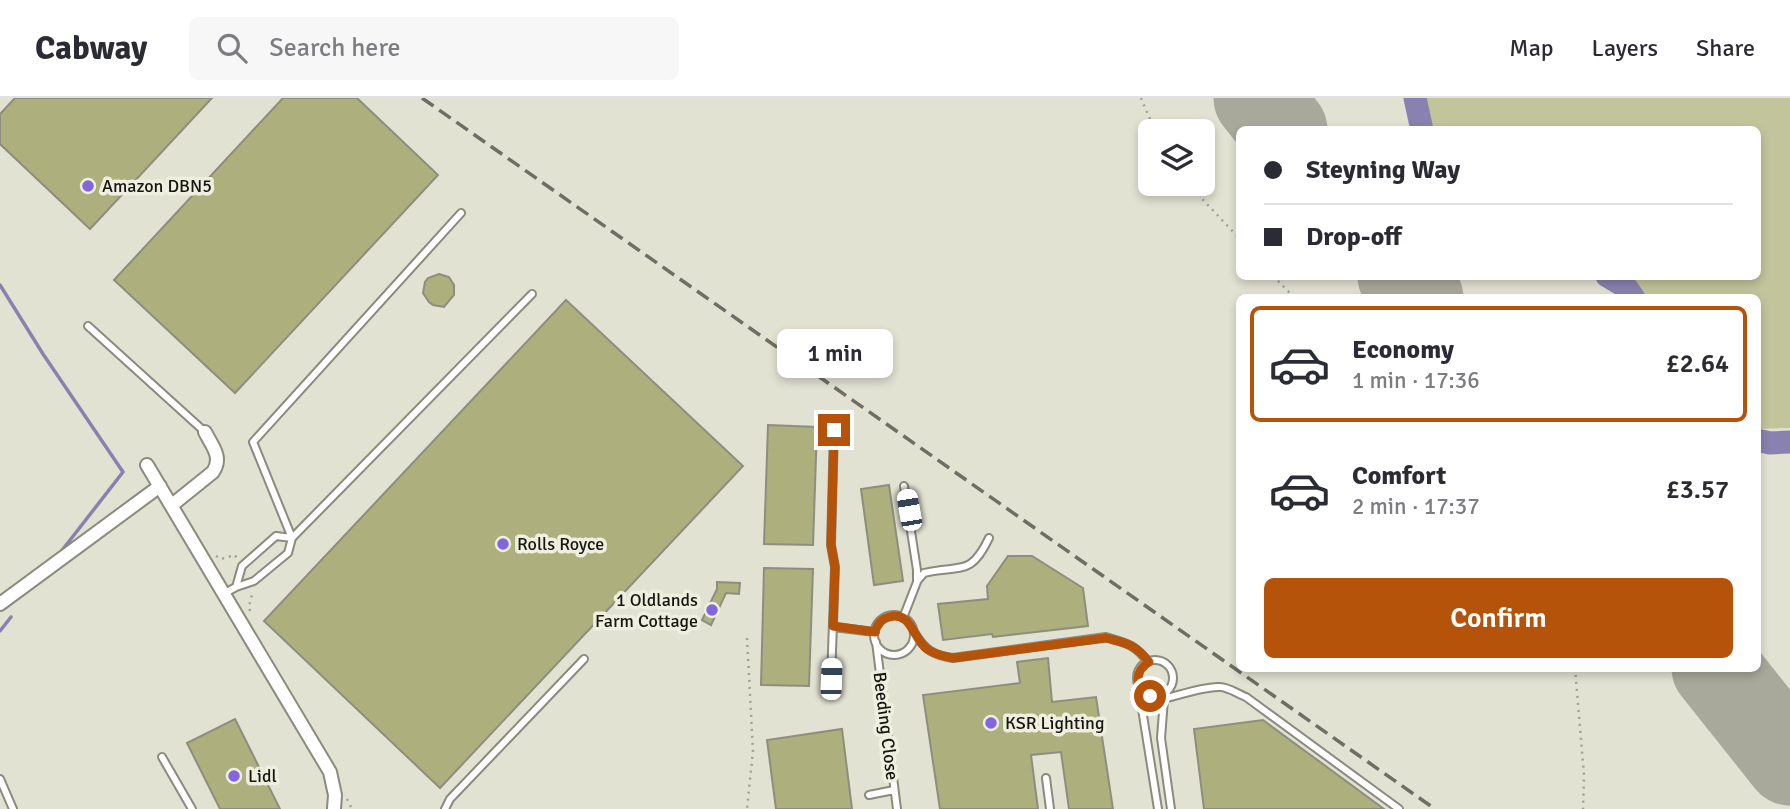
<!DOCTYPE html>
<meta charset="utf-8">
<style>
body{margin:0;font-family:Signika,sans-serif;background:#f7f7f7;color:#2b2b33;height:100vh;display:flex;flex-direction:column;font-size:26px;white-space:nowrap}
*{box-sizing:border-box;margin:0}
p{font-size:23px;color:#7c7c81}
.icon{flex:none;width:38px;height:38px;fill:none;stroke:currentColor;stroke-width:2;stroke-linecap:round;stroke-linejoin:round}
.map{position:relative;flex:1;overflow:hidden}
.side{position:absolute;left:1236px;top:196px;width:525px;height:378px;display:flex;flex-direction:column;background:#fff;border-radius:10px;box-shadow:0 4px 10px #0003}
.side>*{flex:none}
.banner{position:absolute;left:1236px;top:28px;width:525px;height:154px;border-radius:10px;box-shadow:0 4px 10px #0003;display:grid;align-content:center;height:154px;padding:0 28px;background:#fff}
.buttons{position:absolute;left:1138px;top:21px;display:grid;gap:14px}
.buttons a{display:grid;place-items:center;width:77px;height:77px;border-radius:10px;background:#fff;box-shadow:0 4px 10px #0003;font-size:35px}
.end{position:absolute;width:32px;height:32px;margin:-16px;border:9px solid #b45309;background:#fff;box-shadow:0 0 0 4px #fff}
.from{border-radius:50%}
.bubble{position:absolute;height:49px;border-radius:10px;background:#fff;box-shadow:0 4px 10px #0003;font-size:23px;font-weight:600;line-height:49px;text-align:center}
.car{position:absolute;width:21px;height:42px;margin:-21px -10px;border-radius:9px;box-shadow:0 0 5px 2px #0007;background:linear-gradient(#fff 24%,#345 0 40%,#fff 0 76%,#345 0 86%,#fff 0)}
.banner b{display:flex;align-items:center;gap:24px;height:66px;font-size:26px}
.banner b+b{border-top:2px solid #e1e1e2}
.banner i{width:18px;height:18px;background:#2b2b33}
ul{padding:12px 0 0;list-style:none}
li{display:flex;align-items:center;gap:21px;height:116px;margin:0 14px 10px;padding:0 14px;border:4px solid transparent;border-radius:10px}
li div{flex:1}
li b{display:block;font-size:26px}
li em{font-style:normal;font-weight:600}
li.active{border-color:#b45309}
li>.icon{width:63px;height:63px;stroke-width:1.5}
.button{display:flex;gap:14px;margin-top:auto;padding:14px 28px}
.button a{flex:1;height:80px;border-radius:10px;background:#b45309;color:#fff;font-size:28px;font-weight:600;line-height:80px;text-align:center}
header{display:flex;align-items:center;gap:42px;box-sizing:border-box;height:98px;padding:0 35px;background:#fff;border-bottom:2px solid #e1e1e2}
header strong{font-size:33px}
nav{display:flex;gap:38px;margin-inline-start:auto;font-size:24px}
.search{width:490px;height:63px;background:#f7f7f7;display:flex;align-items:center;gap:18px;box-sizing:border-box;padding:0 24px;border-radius:10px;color:#7c7c81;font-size:26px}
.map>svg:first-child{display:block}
.green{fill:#c2c49c}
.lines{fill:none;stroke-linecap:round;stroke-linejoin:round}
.stream{stroke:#8982b0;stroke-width:3.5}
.river{stroke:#8982b0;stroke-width:23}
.runway{stroke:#a8a89b;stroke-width:89}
.building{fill:#adaf7c;stroke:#8d8e7f;stroke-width:2}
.service-casing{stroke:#8a8b7c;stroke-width:10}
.minor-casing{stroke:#8a8b7c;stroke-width:16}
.path{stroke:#a1a195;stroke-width:2.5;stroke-dasharray:2 5;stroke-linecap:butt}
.service{stroke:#fff;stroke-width:6}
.minor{stroke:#fff;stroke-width:12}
.rail{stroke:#6e6e64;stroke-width:3.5;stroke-dasharray:14 7;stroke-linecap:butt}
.route{stroke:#b45309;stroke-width:9}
.poi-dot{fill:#8465e0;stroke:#eeefdf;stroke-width:2.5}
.labels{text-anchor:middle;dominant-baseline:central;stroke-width:7;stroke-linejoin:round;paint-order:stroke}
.poi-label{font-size:18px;fill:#171712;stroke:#eeefdf;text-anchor:start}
.street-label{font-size:18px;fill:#171712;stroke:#eeefdf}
</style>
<header>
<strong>Cabway</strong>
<div class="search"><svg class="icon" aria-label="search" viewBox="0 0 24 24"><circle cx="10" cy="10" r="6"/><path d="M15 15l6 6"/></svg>Search here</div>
<nav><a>Map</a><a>Layers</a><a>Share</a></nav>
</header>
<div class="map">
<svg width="1790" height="711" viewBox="0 0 1790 711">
<rect width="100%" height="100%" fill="#e1e2d2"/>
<!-- green -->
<path class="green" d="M 1424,0 L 1790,0 L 1790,330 L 1757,331 L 1757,200 L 1644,199 L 1632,183 L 1623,179 L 1757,178 L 1757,32 L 1430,31 Z"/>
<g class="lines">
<!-- stream -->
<path class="stream" d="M 0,187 L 43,256 L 123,374 L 60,455
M 0,533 L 11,519"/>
<!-- river -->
<path class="river" d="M 1415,0 L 1422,32
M 1607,178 L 1627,190 L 1634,200
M 1757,342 L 1770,345 L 1790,344"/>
<!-- runway -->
<path class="runway" d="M 1258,0 L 1283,32
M 1402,178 L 1419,200
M 1716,570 L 1790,663"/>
</g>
<!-- building -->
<path class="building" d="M 15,0 L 212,0 L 90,131 L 0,46 L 0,16 Z
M 283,0 L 357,0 L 438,77 L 235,295 L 114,182 Z
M 439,176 L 449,179 L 454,187 L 454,197 L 444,209 L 433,207 L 429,204 L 423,195 L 425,184 L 428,180 Z
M 566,202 L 743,368 L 440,690 L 264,523 Z
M 768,327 L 817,329 L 813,447 L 764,446 Z
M 889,387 L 903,483 L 874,487 L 861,391 Z
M 1008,458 L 1032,458 L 1083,490 L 1088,528 L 993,539 L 992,536 L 943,542 L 938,506 L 988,501 L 987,488 Z
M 764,470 L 813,471 L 809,588 L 761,587 Z
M 717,484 L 740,485 L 739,496 L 726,495 L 711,527 L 702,522 L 717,491 Z
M 1048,560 L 1052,604 L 1096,599 L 1113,711 L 1069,711 L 1061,654 L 1031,657 L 1038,711 L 940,711 L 923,597 L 1020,585 L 1017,564 Z
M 235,621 L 280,711 L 220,711 L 187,645 Z
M 1263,622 L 1384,711 L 1204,711 L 1194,631 Z
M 842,631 L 852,711 L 776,711 L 767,642 Z"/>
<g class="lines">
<!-- service casing -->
<g class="service-casing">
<path id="service" d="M 88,228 L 205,334
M 292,440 L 253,344 L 461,115
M 918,482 L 924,475 C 960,466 970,480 989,440
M 236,489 L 242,468 L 276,438 L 292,440
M 225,495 L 236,489 L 254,483 L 288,455 L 292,440 L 532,196
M874 537a20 20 0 1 1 40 0a20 20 0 1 1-40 0Z
M 903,520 L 917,484 L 917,472 L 904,388
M 833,529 L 875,534
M 914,534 C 925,552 933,557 953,560 L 1106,539 C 1126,545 1135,546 1148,564
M 876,544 L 897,711
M1137 580a18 18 0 1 1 36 0a18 18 0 1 1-36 0Z
M 831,581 L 835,469 L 831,447 L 834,332
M 1138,586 L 1158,711
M 1162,597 L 1164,601 L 1161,640 L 1171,711
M 1164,601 C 1178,597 1206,588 1220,589 C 1228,589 1238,596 1246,599 L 1399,711
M 162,659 L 192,711
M 1046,680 L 1050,711
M 0,681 L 13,711
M 869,697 L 894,692
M 445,711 L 450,701 L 584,561"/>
</g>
<!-- minor casing -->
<g class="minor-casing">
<path id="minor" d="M 147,367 L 330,674 L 335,697 L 334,711
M 172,407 L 213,374 C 223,359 212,348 205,334
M 0,506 L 160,388"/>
</g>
<!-- path -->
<path class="path" d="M 1141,0 L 1155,33
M 1188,86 L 1239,140
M 1273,178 L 1295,200
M 216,458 L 221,461 L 235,457 L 237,461
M 250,513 L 249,508 L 253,493
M 747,540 L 753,653 L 747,711
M 1575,570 L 1584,677 L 1583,711
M 347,701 L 352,711"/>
<!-- service -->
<use href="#service" class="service"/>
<!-- minor -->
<use href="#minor" class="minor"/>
<!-- rail -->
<path class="rail" d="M 422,0 L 1435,711"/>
</g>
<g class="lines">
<!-- route -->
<path class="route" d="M 834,332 L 831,447 L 835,469 L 833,528 L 875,534 C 877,527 881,521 889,519 C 911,512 913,541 927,551 C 935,557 944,558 953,560 L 1106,540 C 1126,545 1135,546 1149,564 C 1134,573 1135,590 1150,598"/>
</g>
<!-- markers -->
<g class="poi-dot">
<circle cx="88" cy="88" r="7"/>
<circle cx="503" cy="446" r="7"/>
<circle cx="712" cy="512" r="7"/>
<circle cx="991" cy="625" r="7"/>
<circle cx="234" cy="678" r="7"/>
</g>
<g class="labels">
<!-- poi labels -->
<g class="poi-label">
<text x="102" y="88">Amazon DBN5</text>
<text x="517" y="446">Rolls Royce</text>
<text x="698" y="502" text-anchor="end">1 Oldlands<tspan x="698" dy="21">Farm Cottage</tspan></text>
<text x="1005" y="625">KSR Lighting</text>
<text x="248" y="678">Lidl</text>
</g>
<!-- street labels -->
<g class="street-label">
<text transform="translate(886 628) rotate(83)">Beeding Close</text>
</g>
</g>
</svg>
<div class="buttons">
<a><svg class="icon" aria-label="layers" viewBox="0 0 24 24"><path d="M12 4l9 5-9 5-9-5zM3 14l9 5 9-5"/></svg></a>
</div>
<i class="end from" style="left:1150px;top:598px"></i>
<i class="end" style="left:834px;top:332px"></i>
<div class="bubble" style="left:777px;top:231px;width:116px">1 min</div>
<i class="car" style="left:909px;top:412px;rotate:350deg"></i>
<i class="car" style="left:831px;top:581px;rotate:2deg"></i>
<div class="banner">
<b><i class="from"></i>Steyning Way</b>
<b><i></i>Drop-off</b>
</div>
<section class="side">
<ul>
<li class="active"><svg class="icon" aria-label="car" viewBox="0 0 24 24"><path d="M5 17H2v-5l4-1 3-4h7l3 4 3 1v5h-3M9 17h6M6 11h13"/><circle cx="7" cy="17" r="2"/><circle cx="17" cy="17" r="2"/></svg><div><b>Economy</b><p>1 min · 17:36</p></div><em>£2.64</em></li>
<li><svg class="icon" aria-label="car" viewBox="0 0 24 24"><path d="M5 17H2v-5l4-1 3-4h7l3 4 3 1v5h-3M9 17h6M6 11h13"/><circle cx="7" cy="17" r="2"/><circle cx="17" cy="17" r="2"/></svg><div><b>Comfort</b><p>2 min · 17:37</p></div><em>£3.57</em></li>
</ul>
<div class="button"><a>Confirm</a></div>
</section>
</div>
